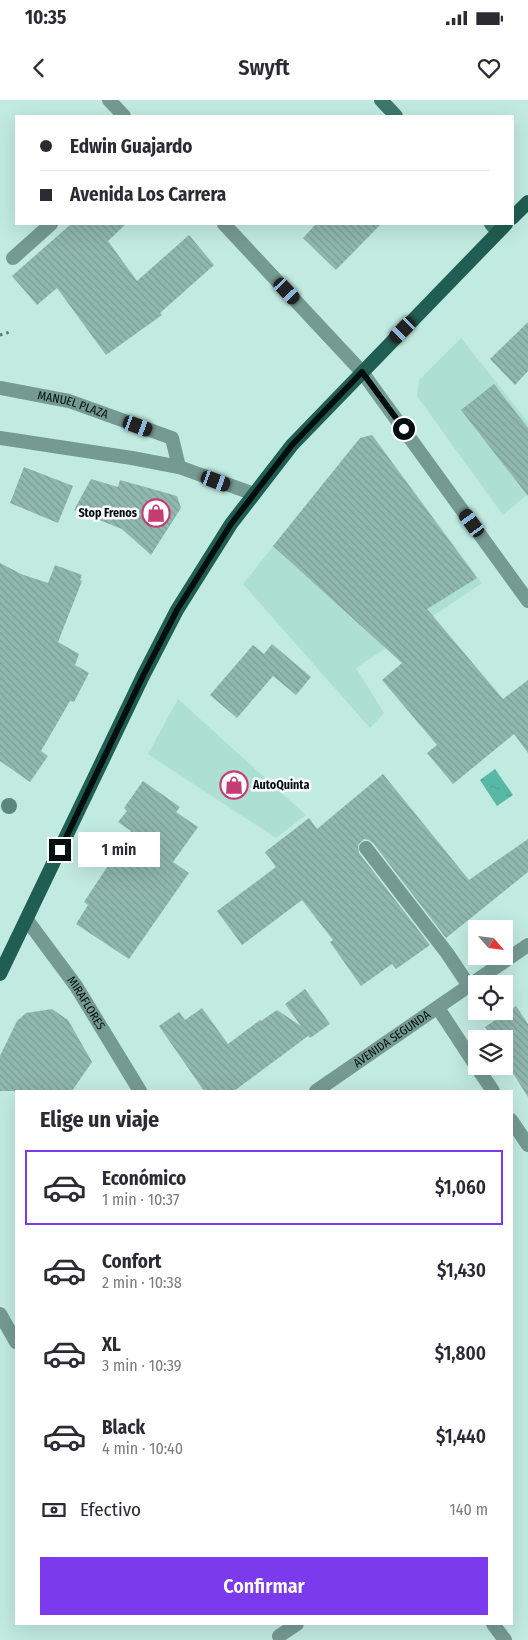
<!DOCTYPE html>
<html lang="es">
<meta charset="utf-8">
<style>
body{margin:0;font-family:"Fira Sans Condensed",sans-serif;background:#f2f2f3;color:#2b2b33;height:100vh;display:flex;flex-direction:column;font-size:19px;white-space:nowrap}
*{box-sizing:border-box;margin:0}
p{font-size:16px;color:#7c7c81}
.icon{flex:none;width:28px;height:28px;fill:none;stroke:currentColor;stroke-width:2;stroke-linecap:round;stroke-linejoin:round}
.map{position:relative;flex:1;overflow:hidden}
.details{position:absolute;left:15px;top:990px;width:498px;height:535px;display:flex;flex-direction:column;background:#fff;border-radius:0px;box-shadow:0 5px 20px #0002}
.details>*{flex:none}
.guide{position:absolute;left:15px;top:15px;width:499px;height:110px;border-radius:0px;box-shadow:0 5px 20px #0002;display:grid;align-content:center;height:110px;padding:0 25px;background:#fff}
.needle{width:32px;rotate:118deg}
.buttons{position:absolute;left:468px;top:820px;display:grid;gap:10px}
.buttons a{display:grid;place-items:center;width:45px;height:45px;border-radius:0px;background:#fff;box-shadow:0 5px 20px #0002;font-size:25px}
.end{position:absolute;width:22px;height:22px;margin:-11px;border:6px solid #020f0c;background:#fff;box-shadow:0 0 0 2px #fff}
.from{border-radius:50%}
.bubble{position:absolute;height:35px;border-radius:0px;background:#fff;box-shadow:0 5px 20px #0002;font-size:16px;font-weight:600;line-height:35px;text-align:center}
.car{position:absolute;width:15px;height:30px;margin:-15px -8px;border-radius:6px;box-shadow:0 0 4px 1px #0007;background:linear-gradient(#222 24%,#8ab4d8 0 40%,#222 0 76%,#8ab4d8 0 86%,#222 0)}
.guide b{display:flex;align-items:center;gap:18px;height:48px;font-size:19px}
.guide b+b{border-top:1px solid #e1e1e2}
.guide i{width:12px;height:12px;background:#2b2b33}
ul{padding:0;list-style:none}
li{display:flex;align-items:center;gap:15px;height:75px;margin:0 10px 8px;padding:0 15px;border:2px solid transparent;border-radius:0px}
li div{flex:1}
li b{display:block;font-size:19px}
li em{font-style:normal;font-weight:600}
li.selected{border-color:#7c3aed}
li>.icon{width:45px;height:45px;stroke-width:1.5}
h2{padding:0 25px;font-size:22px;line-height:60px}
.pay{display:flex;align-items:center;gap:12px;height:55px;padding:0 25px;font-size:19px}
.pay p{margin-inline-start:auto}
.action{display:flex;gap:10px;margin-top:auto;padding:10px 25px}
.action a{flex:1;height:58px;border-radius:0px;background:#7c3aed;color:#fff;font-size:20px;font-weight:600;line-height:58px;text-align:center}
.status{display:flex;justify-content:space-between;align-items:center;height:35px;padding:0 25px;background:#fff;direction:ltr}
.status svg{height:14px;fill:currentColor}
header{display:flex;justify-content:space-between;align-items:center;height:65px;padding:0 25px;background:#fff;font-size:22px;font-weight:600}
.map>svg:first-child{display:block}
.built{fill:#addfd3}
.water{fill:url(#water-ripples)}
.building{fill:url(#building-back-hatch)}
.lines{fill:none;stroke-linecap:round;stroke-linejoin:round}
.path{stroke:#5c7670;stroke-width:3;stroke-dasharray:2.5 4;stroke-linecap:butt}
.service{stroke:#759a92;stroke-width:14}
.minor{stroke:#759a92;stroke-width:14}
.secondary{stroke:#3d786d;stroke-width:14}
.primary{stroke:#205d52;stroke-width:14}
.tree{fill:#5a867e}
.route{stroke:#020f0c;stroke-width:6}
.labels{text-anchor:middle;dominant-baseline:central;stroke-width:5;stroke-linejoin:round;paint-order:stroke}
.street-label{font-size:12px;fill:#020f0c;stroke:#fff}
.poi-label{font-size:12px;font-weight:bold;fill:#020f0c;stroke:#fff;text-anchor:end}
</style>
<div class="status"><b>10:35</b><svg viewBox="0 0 49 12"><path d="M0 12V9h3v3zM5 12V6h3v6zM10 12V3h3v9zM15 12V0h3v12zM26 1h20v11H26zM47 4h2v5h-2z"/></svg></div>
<header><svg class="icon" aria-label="back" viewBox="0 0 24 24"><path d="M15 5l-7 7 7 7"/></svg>Swyft<svg class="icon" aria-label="heart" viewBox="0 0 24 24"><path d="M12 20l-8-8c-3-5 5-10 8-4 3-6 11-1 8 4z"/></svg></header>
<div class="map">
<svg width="528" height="1540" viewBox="0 0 528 1540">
<defs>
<pattern id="water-ripples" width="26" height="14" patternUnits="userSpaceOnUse" patternTransform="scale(1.25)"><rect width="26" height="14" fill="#58b8a6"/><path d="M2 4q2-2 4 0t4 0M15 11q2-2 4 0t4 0" fill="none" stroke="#4b9d8e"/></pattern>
<pattern id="building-back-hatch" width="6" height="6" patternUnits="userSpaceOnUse" patternTransform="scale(1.25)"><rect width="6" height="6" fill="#90b8ae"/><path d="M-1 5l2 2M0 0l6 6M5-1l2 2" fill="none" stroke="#7b9d94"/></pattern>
</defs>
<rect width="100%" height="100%" fill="#c1eae0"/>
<!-- built -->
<path class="built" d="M 461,238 L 528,322 L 528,394 L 503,415 L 417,296 L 419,280 Z
M 372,335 L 482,483 L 356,568 L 384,613 L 370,628 L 243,484 L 360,338 Z
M 178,599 L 306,715 L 276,738 L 148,654 Z"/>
<!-- water -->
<path class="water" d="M 495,669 L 513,695 L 497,706 L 480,680 Z"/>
<!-- building -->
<path class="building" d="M 71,124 L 126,124 L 108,141 L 137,181 L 189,135 L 214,165 L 160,213 L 162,215 L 106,255 L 57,188 L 37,205 L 12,176 Z
M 316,124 L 381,124 L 336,170 L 303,138 Z
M 528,222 L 528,271 L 515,285 L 490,259 Z
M 494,284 L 528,328 L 528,396 L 461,310 Z
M 372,335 L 477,478 L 427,509 L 503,599 L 528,580 L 528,653 L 514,634 L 453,684 L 427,653 L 437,645 L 382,580 L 402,563 L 273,446 L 360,338 Z
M 24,367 L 73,386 L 58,423 L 10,403 Z
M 91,379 L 118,387 L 120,380 L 177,396 L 181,408 L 151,455 L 122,429 L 74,410 Z
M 0,463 L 21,474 L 48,483 L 55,465 L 82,475 L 80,480 L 82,481 L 58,542 L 79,554 L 75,565 L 89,573 L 74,602 L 70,601 L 41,651 L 48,656 L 30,682 L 0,661 Z
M 272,544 L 311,577 L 296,595 L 273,576 L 237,618 L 210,595 L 253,545 L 264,554 Z
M 383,674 L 469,780 L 528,739 L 528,772 L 446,838 L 373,743 L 369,740 L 364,739 L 358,745 L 359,753 L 430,845 L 396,869 L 392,864 L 361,886 L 330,842 L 333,840 L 302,800 L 242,845 L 217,811 L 276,767 L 265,752 L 309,718 L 317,729 Z
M 143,681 L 180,707 L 176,712 L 198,727 L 173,762 L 189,773 L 129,859 L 76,824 L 88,805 L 84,802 L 131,731 L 118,722 L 127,711 L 124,708 Z
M 305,889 L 330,924 L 310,938 L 308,936 L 234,991 L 204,991 L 159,926 L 179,912 L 185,920 L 202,908 L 228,944 L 260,920 L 261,921 L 277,910 L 301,926 L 285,904 Z
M 516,906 L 528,924 L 528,997 L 504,959 L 504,939 L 494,939 L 485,927 Z
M 52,909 L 68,920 L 92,962 L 72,991 L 0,991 L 0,956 L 17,921 L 26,913 Z"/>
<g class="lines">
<!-- path -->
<path class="path" d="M 0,235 L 10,232"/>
<!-- service -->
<path class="service" d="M 0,1214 L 16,1242"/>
<!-- minor -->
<g class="minor">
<path d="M 109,0 L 124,16"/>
<path d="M 224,124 L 362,272 L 528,501"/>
<path d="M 13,158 L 51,124"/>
<path id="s1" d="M 0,288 L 69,301 L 172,338 L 179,367"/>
<path d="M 0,338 L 132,358 L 179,367 L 254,394"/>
<path d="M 366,748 L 447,853 L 469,886"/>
<path id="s2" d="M 27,820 L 76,886 L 140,991"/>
<path d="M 438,908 L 476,966"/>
<path d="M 476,966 L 493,991"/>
<path id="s3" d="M 316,991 L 528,845"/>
<path d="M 511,1020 L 528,1045"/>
<path d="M 493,1524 L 505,1540"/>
<path d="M 279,1536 L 297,1524"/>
</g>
<!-- secondary -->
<path class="secondary" d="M 381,0 L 396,16
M 491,124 L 498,132"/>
<!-- primary -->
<path class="primary" d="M 512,118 L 528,102
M 0,874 L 143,576 L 177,510 L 231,424 L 292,345 L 506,124"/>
</g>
<!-- trees -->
<circle class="tree" cx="9" cy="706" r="8"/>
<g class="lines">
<!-- route -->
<path class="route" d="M 60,750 L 143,576 L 177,510 L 231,424 L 292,345 L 362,272 L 404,329"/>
</g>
<!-- icons -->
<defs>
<g id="shop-ring" transform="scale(1.4375)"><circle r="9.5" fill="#fff" stroke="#c63c75" stroke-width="1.5"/><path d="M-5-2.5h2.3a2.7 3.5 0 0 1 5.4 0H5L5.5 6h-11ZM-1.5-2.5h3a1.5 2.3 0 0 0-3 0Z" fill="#c63c75"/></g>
</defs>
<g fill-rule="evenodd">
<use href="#shop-ring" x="156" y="413"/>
<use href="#shop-ring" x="234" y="685"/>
</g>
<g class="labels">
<!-- street labels -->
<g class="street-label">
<text stroke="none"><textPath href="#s1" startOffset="75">MANUEL PLAZA</textPath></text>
<text stroke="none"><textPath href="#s2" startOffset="102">MIRAFLORES</textPath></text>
<text stroke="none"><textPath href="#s3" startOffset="92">AVENIDA SEGUNDA</textPath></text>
</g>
<!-- poi labels -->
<g class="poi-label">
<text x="137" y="413">Stop Frenos</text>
<text x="253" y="685" text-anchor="start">AutoQuinta</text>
</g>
</g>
</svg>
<div class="buttons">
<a><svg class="needle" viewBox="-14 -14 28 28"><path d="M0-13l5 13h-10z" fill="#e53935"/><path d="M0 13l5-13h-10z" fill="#7c7c81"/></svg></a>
<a><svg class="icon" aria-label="locate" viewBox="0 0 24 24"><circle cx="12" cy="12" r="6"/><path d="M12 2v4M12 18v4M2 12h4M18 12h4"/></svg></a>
<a><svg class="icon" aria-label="layers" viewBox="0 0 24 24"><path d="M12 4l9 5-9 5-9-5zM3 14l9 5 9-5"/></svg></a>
</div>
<i class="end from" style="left:404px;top:329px"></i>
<i class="end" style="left:60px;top:750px"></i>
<div class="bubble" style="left:78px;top:732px;width:82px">1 min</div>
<i class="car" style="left:287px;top:191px;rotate:137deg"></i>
<i class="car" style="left:403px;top:230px;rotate:224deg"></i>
<i class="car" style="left:138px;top:326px;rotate:110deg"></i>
<i class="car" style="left:216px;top:381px;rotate:110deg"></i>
<i class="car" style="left:472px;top:423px;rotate:324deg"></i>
<div class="guide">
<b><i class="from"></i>Edwin Guajardo</b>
<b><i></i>Avenida Los Carrera</b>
</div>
<section class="details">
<h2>Elige un viaje</h2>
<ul>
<li class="selected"><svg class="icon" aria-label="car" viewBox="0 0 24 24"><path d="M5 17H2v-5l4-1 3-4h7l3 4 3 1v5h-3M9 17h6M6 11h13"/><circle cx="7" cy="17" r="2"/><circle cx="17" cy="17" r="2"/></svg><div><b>Económico</b><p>1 min · 10:37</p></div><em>$1,060</em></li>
<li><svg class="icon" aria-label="car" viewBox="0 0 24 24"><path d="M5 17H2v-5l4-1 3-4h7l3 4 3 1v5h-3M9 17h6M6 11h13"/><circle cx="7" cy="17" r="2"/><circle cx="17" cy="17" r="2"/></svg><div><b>Confort</b><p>2 min · 10:38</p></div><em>$1,430</em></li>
<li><svg class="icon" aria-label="car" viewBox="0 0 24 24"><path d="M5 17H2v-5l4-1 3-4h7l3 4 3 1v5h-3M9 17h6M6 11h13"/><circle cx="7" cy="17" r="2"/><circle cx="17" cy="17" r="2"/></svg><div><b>XL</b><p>3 min · 10:39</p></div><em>$1,800</em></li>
<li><svg class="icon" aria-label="car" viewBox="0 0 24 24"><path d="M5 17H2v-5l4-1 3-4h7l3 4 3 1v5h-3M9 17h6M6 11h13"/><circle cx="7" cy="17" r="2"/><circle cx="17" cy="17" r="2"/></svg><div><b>Black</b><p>4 min · 10:40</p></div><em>$1,440</em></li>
</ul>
<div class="pay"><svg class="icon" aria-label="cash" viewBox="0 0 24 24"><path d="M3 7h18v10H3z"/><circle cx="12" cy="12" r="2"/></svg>Efectivo<p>140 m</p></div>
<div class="action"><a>Confirmar</a></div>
</section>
</div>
